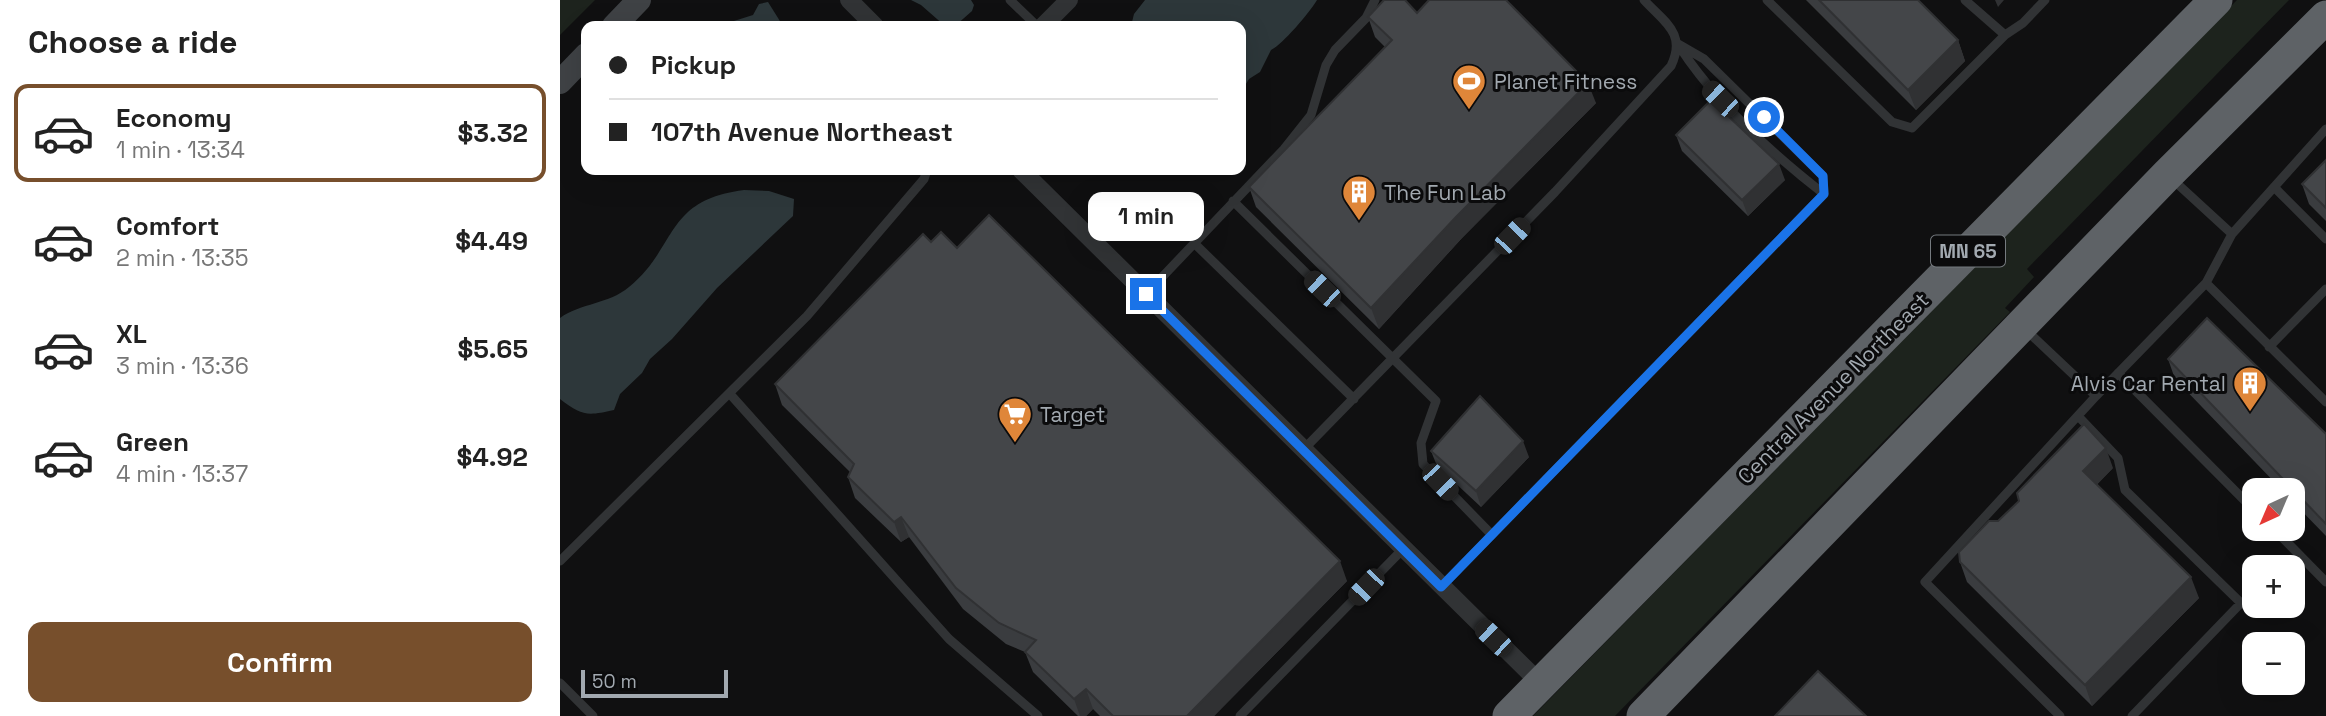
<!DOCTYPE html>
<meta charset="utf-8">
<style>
body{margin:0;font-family:"Space Grotesk",sans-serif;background:#f2f2f2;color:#222;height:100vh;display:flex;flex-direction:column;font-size:26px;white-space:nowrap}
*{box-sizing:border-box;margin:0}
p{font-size:23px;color:#767676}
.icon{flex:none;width:38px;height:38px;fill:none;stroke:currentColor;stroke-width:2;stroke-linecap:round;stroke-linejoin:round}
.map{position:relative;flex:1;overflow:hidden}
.side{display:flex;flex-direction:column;background:#fff;width:560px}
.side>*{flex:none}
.top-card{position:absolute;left:21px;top:21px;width:665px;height:154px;border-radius:14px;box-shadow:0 7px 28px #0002;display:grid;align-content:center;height:154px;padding:0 28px;background:#fff}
.needle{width:46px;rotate:224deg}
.controls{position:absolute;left:1682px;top:478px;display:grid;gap:14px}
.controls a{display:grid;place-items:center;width:63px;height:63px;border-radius:14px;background:#fff;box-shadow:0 7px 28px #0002;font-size:35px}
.scale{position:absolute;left:21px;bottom:18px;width:147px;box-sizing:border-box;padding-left:7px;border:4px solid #a2a9b0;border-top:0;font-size:19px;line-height:24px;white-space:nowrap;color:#a2a9b0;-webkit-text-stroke:5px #0b0b0c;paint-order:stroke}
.end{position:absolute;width:32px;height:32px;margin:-16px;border:9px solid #1a73e8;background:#fff;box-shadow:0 0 0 4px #fff}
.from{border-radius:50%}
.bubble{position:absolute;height:49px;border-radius:14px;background:#fff;box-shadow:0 7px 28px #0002;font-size:23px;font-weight:700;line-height:49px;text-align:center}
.car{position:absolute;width:21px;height:42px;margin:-21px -10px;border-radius:9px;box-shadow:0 0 5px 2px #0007;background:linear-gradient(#222 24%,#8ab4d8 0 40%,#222 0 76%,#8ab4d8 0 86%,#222 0)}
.top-card b{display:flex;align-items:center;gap:24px;height:66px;font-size:26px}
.top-card b+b{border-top:2px solid #e0e0e0}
.top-card i{width:18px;height:18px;background:#222}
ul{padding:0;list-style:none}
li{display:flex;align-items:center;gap:21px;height:98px;margin:0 14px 10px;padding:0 14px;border:4px solid transparent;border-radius:14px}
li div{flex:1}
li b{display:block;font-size:26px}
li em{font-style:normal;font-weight:700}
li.current{border-color:#774f2c}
li>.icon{width:63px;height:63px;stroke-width:1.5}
h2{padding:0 28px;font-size:32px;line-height:84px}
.cta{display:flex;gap:14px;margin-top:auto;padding:14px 28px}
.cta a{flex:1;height:80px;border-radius:14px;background:#774f2c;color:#fff;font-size:28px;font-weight:700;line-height:80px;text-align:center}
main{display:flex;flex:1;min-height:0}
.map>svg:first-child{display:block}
.green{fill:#1d231d}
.water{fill:#2d373a}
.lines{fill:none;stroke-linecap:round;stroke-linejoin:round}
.lane{stroke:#313335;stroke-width:9}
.street{stroke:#313335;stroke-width:18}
.secondary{stroke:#3f4245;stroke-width:24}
.highway{stroke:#5e6266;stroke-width:33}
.wall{fill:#3a3c3f}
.shaded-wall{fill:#303133}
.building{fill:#444649;stroke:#303133;stroke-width:2}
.route{stroke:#1a73e8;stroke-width:9}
.labels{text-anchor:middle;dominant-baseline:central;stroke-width:6;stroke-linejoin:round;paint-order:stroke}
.shield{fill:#0b0b0c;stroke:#757a7f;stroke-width:2}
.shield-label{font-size:19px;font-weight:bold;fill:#a2a9b0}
.poi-label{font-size:21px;fill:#a2a9b0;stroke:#0b0b0c;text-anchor:start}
.street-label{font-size:21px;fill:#a2a9b0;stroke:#0b0b0c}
</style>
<main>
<section class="side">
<h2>Choose a ride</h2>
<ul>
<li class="current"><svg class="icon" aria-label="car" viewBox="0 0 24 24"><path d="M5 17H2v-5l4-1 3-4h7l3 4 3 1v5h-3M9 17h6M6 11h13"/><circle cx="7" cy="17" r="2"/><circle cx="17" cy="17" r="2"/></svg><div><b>Economy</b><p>1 min · 13:34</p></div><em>$3.32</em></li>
<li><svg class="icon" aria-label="car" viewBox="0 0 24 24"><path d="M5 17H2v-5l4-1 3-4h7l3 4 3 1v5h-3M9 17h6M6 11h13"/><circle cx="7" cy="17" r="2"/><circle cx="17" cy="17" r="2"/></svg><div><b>Comfort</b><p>2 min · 13:35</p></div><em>$4.49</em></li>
<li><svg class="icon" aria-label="car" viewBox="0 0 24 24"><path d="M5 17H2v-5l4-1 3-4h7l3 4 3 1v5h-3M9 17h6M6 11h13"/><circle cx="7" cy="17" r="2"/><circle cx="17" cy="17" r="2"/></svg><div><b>XL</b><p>3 min · 13:36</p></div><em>$5.65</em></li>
<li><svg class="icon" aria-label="car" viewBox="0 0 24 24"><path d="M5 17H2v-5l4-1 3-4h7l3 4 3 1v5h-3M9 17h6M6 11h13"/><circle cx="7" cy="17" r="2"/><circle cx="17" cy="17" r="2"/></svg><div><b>Green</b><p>4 min · 13:37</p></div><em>$4.92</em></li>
</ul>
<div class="cta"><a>Confirm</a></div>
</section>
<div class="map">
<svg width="1766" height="716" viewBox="0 0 1766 716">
<rect width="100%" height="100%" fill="#101011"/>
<!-- green -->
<path class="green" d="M 0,0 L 35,0 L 0,35 Z
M 1677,0 L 1729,0 L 1467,269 L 1474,277 L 1445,308 L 1450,312 L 1055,716 L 973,716 Z"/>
<!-- water -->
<path class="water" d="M 351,0 L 411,0 L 414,5 L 412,11 L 395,26 L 385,26 L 361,5 Z
M 585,0 L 757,0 C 749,13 723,44 711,50 L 700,72 L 689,79 L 681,92 L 681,26 L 571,26 L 574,14 Z
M 208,2 L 223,26 L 158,26 L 193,15 L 199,4 Z
M 184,190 L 209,191 L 234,199 L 233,216 L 157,288 L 112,339 L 90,359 L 82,373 L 60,394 L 54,410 C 27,416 22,416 0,399 L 0,318 C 21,303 49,304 69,287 C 118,247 104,200 184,190 Z"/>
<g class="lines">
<!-- lane -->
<path class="lane" d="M 450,0 L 477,26
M 1207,0 L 1332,122 L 1352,128 L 1445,35 L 1463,23 L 1485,0
M 1405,0 L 1445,35
M 1119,46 C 1156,103 1210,152 1264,194
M 1611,178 L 1672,234
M 1714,187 L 1766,239
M 673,201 L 876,401 L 861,443 L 863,464 L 932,535
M 634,243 L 794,399
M 1646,283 L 1766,402
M 586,294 L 724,149 L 751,115 L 766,65 L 775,50 L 806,18 L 815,0
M 1465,329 L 1536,396
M 1709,347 L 1766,289
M 1558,373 L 1694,510
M 170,394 L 389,639 L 478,716
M 1518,416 L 1558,458 L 1565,490 L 1681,603 L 1572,716
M 743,450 L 995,192 L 1111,66 C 1127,33 1104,22 1084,0
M 1713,528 L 1766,582
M 0,561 L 247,316 L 364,179 L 367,170
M 882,586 L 1264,194 L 1263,176 L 1144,59 L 1118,44
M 0,683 L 33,716
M 680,716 L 842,550
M 1500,716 L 1365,582 L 1536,396 L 1646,283 L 1672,234 L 1766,129"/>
<!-- street -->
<path class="street" d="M 289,0 L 315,26
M 483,26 L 509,0
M 461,170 L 981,684"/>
<!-- secondary -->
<path class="secondary" d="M 54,26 L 79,0
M 0,82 L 26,55"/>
<!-- highway -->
<path class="highway" d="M 949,716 L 1656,0
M 1083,716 L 1607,175 L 1766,17"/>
</g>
<!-- wall -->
<path class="wall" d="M 1246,0 L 1358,0 L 1398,40 L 1405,61 L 1356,110 Z
M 857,13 L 1036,103 L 902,238 L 819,329 L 696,207 L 689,187 L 825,47 L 815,37 L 808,17 Z
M 1116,135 L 1225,180 L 1188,216 L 1122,151 Z
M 1766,160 L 1766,221 L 1749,204 L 1742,184 Z
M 371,242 L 397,248 L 787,581 L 654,716 L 540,716 L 533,709 L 526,716 L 518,716 L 473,672 L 465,652 L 446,644 L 403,609 L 349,537 L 341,542 L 295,498 L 288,477 L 290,472 L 222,405 L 215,384 Z
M 1608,359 L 1766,434 L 1766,536 L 1732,501 L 1732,490 L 1722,490 L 1615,379 Z
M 871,451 L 969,457 L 921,507 L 877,466 Z
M 1553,468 L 1537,484 L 1639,598 L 1532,706 L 1407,582 L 1400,562 L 1459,501 Z"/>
<!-- shaded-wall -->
<path class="shaded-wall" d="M 1435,0 L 1444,0 L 1438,7 Z
M 1398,40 L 1405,61 L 1356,110 L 1348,90 Z
M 1028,83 L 1036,103 L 902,238 L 819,329 L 811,308 L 895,218 Z
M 1219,164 L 1225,180 L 1188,216 L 1182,200 Z
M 963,441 L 969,457 L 921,507 L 916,491 Z
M 1546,448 L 1553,468 L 1531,491 L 1523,471 Z
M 341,517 L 349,537 L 341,542 L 334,522 Z
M 780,561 L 787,581 L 654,716 L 627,716 Z
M 1631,577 L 1639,598 L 1532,706 L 1525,685 Z
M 526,689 L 533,709 L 526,716 L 520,716 L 514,699 Z"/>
<!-- building -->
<path class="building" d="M 824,0 L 845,0 L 857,13 L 869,0 L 946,0 L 1028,83 L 895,218 L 811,308 L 689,187 L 832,40 L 808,17 Z
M 1259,0 L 1358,0 L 1398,40 L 1348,90 Z
M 1151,100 L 1219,164 L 1182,200 L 1116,135 Z
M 1766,160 L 1766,208 L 1742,184 Z
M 429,215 L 780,561 L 627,716 L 553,716 L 526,689 L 514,699 L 465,652 L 476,640 L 439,623 L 396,588 L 341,517 L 334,522 L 288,477 L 294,464 L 215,384 L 363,234 L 371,242 L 381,232 L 397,248 Z
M 1647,318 L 1766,434 L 1766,524 L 1608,359 Z
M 920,396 L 963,441 L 916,491 L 871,451 Z
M 1524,424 L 1546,448 L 1523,471 L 1631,577 L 1525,685 L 1400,562 L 1399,552 L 1429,521 L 1438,521 L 1459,501 L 1457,493 Z
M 1258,671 L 1306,716 L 1215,716 Z"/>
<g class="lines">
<!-- route -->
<path class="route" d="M 586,294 L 881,587 L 1264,194 L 1263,176 L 1204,117"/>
</g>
<!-- icons -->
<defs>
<g id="stadium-pin" transform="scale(1.75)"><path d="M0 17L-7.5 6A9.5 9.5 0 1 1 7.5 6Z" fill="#df8639" stroke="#0b0b0c"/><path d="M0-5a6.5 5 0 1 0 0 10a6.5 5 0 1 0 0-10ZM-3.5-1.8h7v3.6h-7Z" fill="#fff"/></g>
<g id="building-pin" transform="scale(1.75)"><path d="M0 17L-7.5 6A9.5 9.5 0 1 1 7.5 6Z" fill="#df8639" stroke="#0b0b0c"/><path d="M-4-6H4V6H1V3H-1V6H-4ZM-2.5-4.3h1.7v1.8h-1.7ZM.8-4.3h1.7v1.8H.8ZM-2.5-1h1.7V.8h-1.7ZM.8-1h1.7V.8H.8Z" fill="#fff"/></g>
<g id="supermarket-pin" transform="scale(1.75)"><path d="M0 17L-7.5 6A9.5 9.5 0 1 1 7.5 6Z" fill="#df8639" stroke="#0b0b0c"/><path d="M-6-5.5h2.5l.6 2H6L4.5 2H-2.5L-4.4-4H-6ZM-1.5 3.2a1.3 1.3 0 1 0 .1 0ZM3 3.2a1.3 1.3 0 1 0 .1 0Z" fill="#fff"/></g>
</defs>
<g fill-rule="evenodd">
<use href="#stadium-pin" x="909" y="81"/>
<use href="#building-pin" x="799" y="192"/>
<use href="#building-pin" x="1690" y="383"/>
<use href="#supermarket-pin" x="455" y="414"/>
</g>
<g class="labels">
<!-- shield labels -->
<rect class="shield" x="1371" y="235.5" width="74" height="31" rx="5"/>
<g class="shield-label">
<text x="1408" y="251">MN 65</text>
</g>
<!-- poi labels -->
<g class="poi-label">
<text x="934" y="81">Planet Fitness</text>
<text x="824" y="192">The Fun Lab</text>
<text x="1666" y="383" text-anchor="end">Alvis Car Rental</text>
<text x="480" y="414">Target</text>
</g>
<!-- street labels -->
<g class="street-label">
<text transform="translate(1273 388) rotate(-45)">Central Avenue Northeast</text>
</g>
</g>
</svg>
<div class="controls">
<a><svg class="needle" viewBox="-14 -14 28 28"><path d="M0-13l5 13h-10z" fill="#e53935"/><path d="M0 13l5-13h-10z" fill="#767676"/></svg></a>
<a>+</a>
<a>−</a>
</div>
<div class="scale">50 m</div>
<i class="end from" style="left:1204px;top:117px"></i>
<i class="end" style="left:586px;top:294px"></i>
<div class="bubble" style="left:528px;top:192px;width:116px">1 min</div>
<i class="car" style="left:1160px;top:99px;rotate:314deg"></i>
<i class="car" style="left:952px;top:236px;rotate:44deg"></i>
<i class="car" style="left:762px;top:289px;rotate:314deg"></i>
<i class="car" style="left:880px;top:482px;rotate:136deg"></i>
<i class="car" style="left:806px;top:587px;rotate:224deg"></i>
<i class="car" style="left:933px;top:638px;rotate:314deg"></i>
<div class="top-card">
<b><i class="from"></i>Pickup</b>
<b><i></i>107th Avenue Northeast</b>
</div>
</div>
</main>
